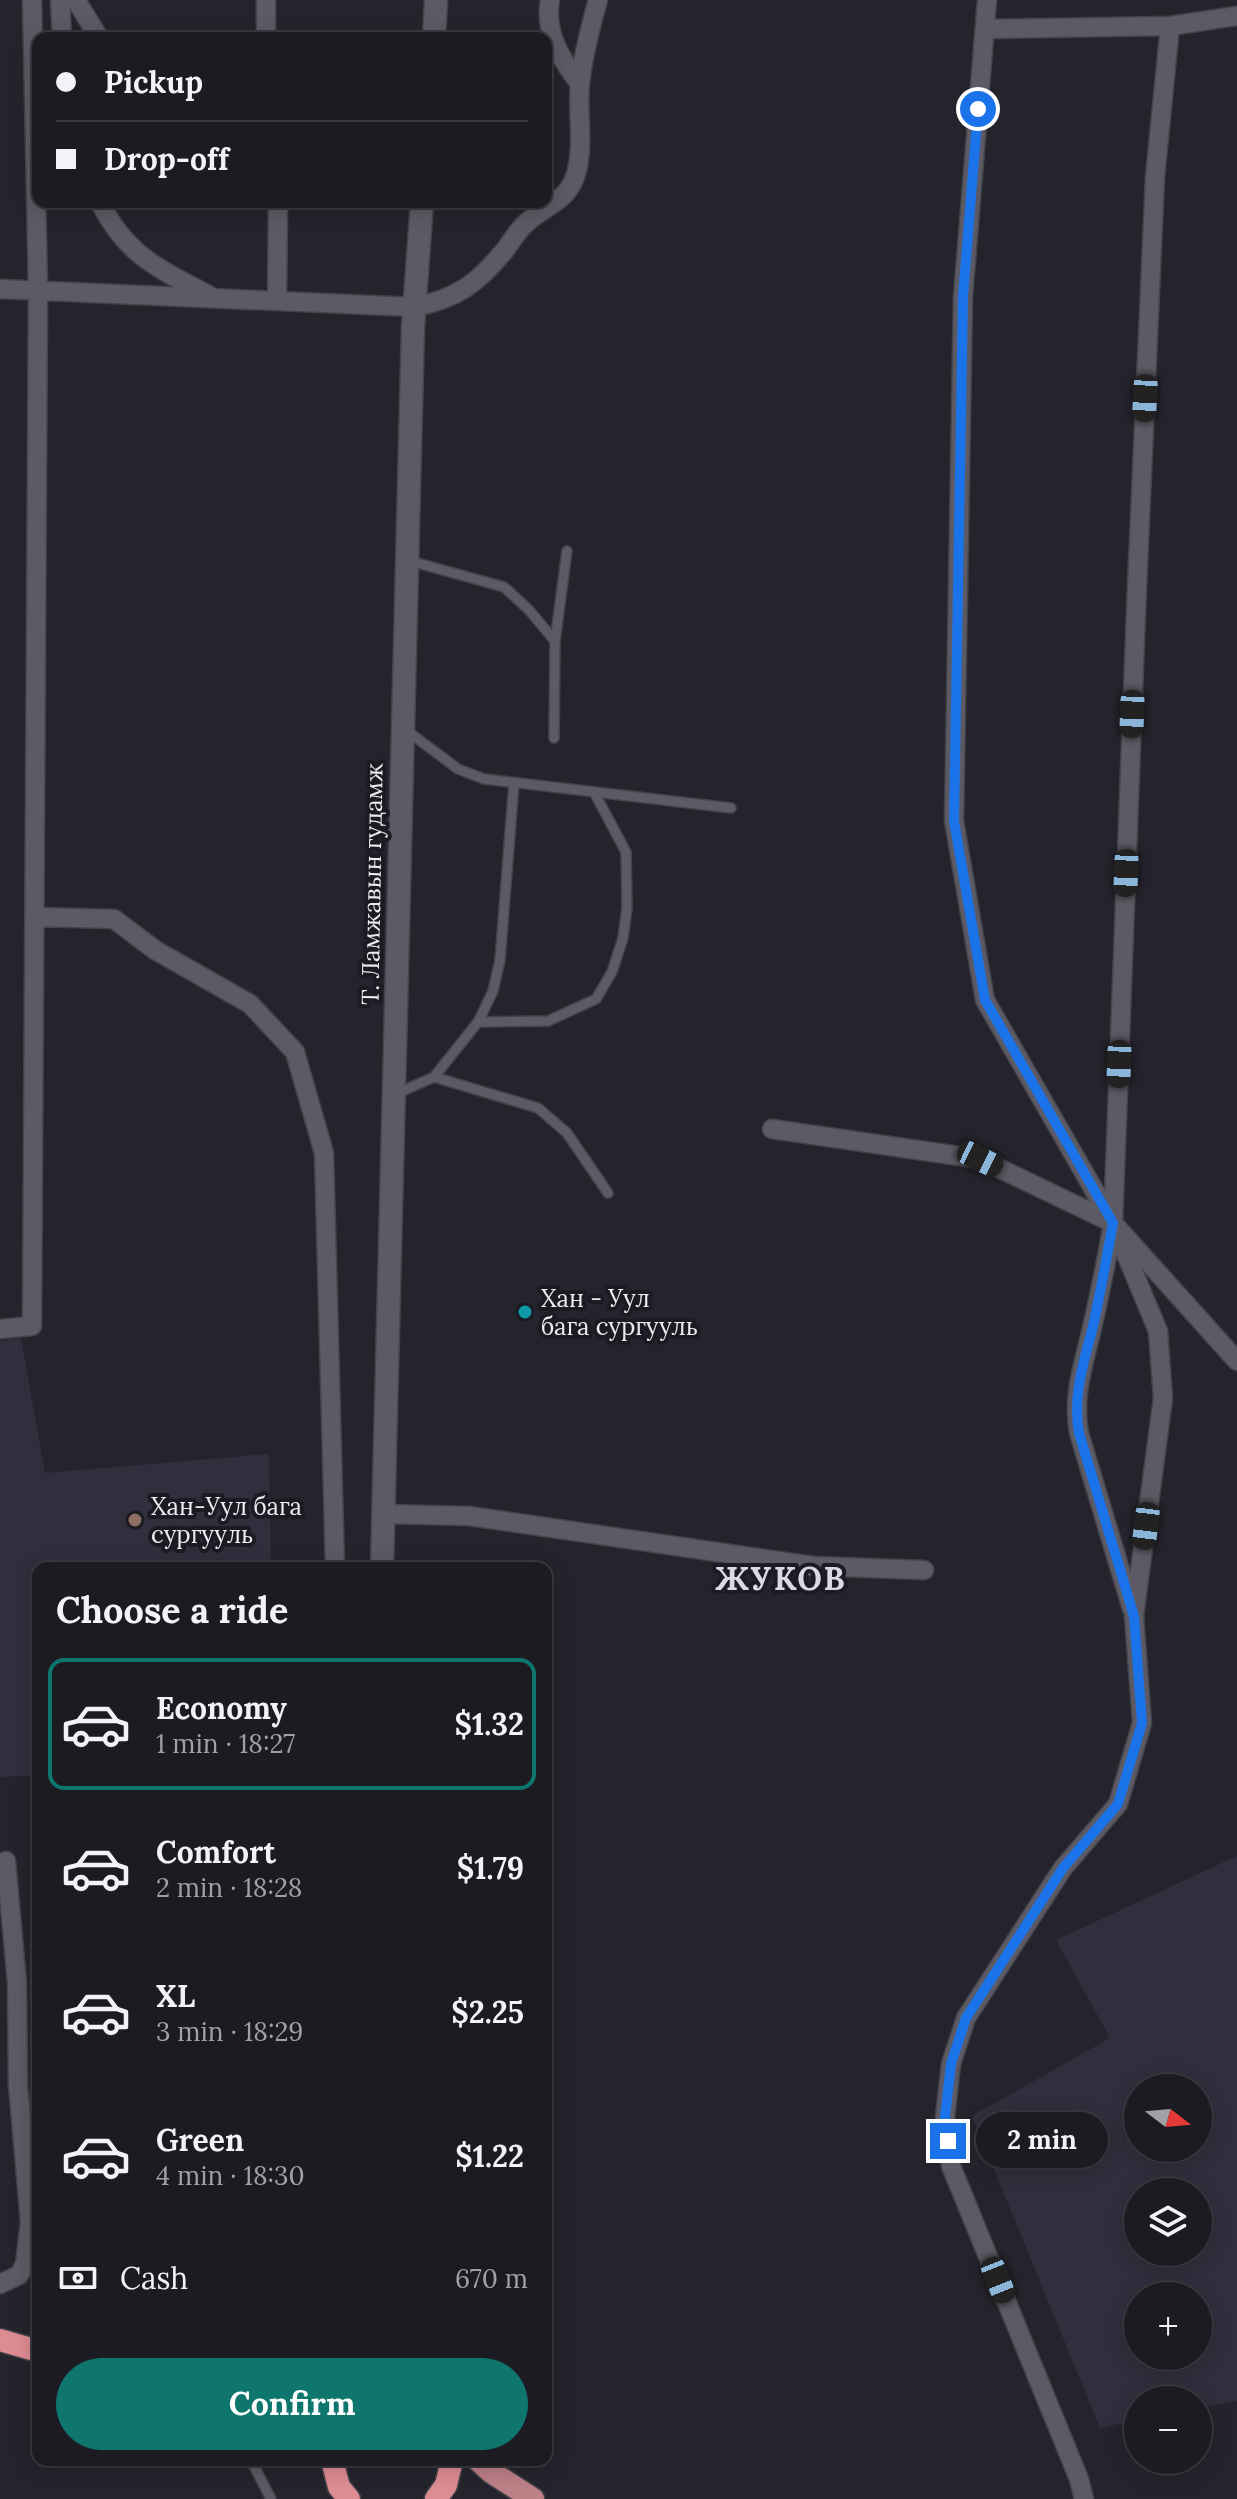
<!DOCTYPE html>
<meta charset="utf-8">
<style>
body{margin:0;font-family:Lora,serif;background:#29282f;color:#f1f3f6;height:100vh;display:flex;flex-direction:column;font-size:30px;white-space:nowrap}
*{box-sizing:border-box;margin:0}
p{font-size:26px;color:#a0a1a5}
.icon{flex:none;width:44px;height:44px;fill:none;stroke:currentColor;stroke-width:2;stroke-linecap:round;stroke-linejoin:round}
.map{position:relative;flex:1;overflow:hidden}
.drawer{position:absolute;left:32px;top:1562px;width:520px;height:904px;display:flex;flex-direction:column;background:#1c1b22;border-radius:16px;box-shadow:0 4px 20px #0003,0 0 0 2px #3a3940}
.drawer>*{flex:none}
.top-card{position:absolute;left:32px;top:32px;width:520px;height:176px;border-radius:16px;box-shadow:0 4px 20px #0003,0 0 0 2px #3a3940;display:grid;align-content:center;height:176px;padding:0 24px;background:#1c1b22}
.needle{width:52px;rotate:106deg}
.buttons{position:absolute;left:1124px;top:2074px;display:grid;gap:16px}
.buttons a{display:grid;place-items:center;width:88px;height:88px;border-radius:50%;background:#1c1b22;box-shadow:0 4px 20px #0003,0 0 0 2px #3a3940;font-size:40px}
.end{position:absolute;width:36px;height:36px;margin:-18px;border:10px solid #1a73e8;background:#fff;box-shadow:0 0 0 4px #fff}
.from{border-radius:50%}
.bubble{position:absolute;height:56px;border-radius:28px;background:#1c1b22;box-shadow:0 4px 20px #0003,0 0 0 2px #3a3940;font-size:26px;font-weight:800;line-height:56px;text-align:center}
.car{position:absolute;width:24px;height:48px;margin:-24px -12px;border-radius:10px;box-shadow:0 0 6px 2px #0007;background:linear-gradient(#222 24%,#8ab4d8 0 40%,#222 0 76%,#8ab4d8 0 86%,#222 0)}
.top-card b{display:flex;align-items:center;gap:28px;height:76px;font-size:30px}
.top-card b+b{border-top:2px solid #3a3940}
.top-card i{width:20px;height:20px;background:#f1f3f6}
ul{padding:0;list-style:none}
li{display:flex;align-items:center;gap:24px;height:132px;margin:0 16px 12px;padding:0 8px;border:4px solid transparent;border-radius:16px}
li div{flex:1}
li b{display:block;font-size:30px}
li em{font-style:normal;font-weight:800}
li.current{border-color:#0f766e}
li>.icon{width:72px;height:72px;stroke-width:1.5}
h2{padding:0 24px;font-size:36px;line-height:96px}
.pay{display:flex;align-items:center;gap:20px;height:88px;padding:0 24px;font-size:30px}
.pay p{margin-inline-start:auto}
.cta{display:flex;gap:16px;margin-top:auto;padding:16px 24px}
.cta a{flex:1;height:92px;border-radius:48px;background:#0f766e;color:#fff;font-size:32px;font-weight:800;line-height:92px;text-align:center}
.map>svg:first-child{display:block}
.built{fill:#302f3d;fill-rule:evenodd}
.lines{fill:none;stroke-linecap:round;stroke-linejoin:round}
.service-casing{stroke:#43434a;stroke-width:12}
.minor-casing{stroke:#43434a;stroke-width:21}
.tertiary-casing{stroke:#43434a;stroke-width:25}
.primary-casing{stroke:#43434a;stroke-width:25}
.trunk-casing{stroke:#43434a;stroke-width:25}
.service{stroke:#5c5b65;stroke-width:9}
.minor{stroke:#5c5b65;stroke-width:18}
.tertiary{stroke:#5c5b65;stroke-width:22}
.primary{stroke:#bd8087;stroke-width:22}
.trunk{stroke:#dd8c92;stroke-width:22}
.route{stroke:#1a73e8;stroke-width:10}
.culture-dot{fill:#0f9aa8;stroke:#1c1b23;stroke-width:3}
.education-dot{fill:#8d6e63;stroke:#1c1b23;stroke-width:3}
.labels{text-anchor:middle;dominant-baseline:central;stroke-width:8;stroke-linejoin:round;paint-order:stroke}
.street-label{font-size:24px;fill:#ececf2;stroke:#1c1b23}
.poi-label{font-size:24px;fill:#ececf2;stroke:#1c1b23;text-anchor:start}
.district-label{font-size:32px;font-weight:bold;letter-spacing:2px;fill:#dad9e5;stroke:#1c1b23}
</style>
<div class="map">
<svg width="1237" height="2499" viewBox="0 0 1237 2499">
<rect width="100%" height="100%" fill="#25242d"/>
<!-- built -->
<path class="built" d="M 21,1338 L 45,1473 L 269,1454 L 271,1568 L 38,1568 L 38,1775 L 0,1777 L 0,1341 Z
M 1237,1856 L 1237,2401 L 1198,2408 L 1198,2400 L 1138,2400 L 1138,2420 L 1100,2428 L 972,2116 L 1110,2038 L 1056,1940 ZM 1138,2088 L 1198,2088 L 1198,2148 L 1138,2148 ZM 1138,2192 L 1198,2192 L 1198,2252 L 1138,2252 ZM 1138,2296 L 1198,2296 L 1198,2356 L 1138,2356 Z"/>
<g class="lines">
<!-- service casing -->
<g class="service-casing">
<path id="service" d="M 410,561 L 504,587 L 529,610 L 555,641
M 406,730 L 458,769 L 484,779 L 731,808
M 554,738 L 555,641 L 567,551
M 478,1022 L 548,1021 L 596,999 L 612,972 L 623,938 L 627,908 L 626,852 L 594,792
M 434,1077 L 538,1108 L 567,1133 L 608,1193
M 396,1094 L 434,1077 L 478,1022 L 493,991 L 500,960 L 514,783
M 251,2460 L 271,2499"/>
</g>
<!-- minor casing -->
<g class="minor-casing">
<path id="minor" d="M 60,0 L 62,38
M 76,0 L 99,38
M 550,0 C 544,32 561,60 580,84
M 987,0 L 963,297 L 954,821 L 985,1000 L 1113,1223 L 1158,1331 L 1163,1398 L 1134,1616 L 1142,1723 L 1118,1804 L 1063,1868 L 966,2018 L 951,2064 L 945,2117 L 951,2166 L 1079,2479 L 1084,2499
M 985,29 L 1170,26 L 1237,16
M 266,38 L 266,0
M 100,202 C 126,256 160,269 210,296
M 0,289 L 414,307 C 457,299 478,283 505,250 C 511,242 517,232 524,225 C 544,205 570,202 577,170 C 584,141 577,113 580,84 C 583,55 590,28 598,0
M 277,301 L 278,202
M 35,917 L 114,919 L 155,950 L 250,1004 L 295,1052 L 324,1153 L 335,1568
M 772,1129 L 980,1159 L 1113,1223 L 1237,1361
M 0,1329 L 32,1326 L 38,290 L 32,0
M 382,1514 L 469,1516 L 813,1566 L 924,1570
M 1132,1609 L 1079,1433 C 1072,1395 1084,1364 1092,1328 C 1100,1293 1107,1258 1113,1223 L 1137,586 L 1155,177 L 1170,26
M 0,2284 L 19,2275 L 25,2264 L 30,2222 L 18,2085 L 17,1983 L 6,1861"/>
</g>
<!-- tertiary casing -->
<g class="tertiary-casing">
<path id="tertiary" d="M 434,38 L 436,0
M 382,1568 L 413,326 L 422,202"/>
</g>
<!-- primary casing -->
<g class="primary-casing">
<path id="primary" d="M 478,2460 L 491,2472 L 533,2499"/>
</g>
<!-- trunk casing -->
<g class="trunk-casing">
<path id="trunk" d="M 0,2340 L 38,2351
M 332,2460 L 339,2487 L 349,2499
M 436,2499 L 446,2485 L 452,2460"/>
</g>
<!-- service -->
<use href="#service" class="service"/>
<!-- minor -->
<use href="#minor" class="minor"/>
<!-- tertiary -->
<use href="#tertiary" class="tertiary"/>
<!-- primary -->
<use href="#primary" class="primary"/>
<!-- trunk -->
<use href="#trunk" class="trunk"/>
</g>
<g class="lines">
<!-- route -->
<path class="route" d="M 948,2141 L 945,2117 L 951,2064 L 966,2018 L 1063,1868 L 1118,1804 L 1142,1723 L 1134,1616 L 1079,1433 C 1072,1393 1085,1360 1094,1322 C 1101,1289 1107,1256 1113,1223 L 985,1000 L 954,821 L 963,297 L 978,109"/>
</g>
<!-- markers -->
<circle class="culture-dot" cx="525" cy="1312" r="8"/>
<circle class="education-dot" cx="135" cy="1520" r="8"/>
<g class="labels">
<!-- street labels -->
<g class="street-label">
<text transform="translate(372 884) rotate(-89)">Т. Ламжавын гудамж</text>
</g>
<!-- poi labels -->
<g class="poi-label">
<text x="541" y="1298">Хан - Уул<tspan x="541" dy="28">бага сургууль</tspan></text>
<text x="151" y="1506">Хан-Уул бага<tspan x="151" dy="28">сургууль</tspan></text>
</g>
<!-- district labels -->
<g class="district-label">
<text x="781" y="1578">ЖУКОВ</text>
</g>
</g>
</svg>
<div class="buttons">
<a><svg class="needle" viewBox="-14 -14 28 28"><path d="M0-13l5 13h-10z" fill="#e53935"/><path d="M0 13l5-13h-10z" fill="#a0a1a5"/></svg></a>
<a><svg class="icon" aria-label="layers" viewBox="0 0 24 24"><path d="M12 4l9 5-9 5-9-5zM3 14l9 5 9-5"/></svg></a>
<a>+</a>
<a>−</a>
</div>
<i class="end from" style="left:978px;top:109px"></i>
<i class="end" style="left:948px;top:2141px"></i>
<div class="bubble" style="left:976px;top:2112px;width:132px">2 min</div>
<i class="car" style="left:1145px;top:398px;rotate:183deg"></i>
<i class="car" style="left:1132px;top:714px;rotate:182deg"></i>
<i class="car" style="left:1126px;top:873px;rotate:182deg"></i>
<i class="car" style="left:1119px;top:1064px;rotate:182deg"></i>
<i class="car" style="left:980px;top:1159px;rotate:116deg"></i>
<i class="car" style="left:1146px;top:1526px;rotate:187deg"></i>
<i class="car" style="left:998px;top:2280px;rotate:158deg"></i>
<div class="top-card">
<b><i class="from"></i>Pickup</b>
<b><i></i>Drop-off</b>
</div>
<section class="drawer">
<h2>Choose a ride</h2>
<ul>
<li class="current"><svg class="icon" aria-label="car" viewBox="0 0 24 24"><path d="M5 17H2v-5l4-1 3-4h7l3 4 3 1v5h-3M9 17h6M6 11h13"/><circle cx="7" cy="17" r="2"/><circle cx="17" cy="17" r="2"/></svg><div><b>Economy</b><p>1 min · 18:27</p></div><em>$1.32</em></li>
<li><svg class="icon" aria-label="car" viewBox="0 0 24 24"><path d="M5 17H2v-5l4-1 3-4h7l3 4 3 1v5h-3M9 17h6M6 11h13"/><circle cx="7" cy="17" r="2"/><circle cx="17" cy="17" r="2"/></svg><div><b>Comfort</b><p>2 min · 18:28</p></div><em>$1.79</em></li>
<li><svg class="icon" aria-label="car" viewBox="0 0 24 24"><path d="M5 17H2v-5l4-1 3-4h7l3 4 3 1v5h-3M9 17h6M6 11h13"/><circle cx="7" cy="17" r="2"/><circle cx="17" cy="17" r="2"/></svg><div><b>XL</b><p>3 min · 18:29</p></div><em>$2.25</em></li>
<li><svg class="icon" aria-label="car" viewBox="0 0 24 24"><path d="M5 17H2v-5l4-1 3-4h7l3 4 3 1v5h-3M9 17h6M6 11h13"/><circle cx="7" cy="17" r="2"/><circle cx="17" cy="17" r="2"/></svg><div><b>Green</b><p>4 min · 18:30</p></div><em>$1.22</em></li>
</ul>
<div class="pay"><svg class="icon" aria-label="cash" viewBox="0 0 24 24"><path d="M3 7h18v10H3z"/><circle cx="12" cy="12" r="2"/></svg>Cash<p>670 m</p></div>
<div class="cta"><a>Confirm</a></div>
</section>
</div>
